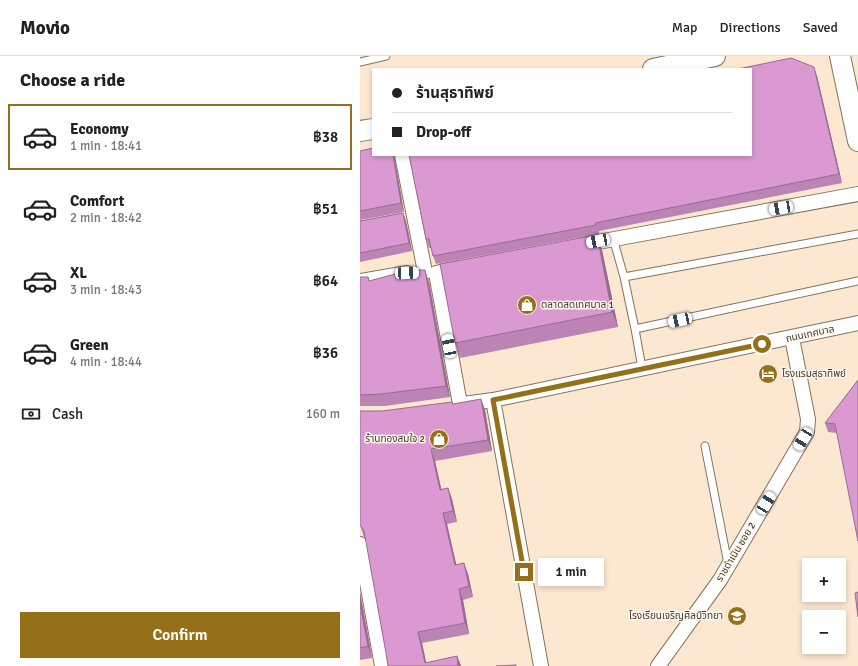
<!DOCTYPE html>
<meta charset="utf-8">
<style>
body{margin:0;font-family:Signika,"Noto Sans Thai",sans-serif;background:#f6f6f6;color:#222;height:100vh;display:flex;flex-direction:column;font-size:15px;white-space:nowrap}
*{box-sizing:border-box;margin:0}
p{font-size:13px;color:#767676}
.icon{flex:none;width:22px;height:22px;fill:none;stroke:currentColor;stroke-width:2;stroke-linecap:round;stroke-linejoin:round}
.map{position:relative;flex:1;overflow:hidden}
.sheet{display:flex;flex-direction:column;background:#fff;width:360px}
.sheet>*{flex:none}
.guide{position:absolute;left:12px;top:12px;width:380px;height:88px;border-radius:0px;box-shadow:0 2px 6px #0003;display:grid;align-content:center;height:88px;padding:0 20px;background:#fff}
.buttons{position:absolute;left:442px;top:502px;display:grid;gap:8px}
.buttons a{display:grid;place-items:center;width:44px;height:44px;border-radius:0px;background:#fff;box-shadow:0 2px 6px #0003;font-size:20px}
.end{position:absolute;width:18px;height:18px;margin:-9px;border:5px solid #966f19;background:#fff;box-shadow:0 0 0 2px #fff}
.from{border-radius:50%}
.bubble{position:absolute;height:28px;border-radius:0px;background:#fff;box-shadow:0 2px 6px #0003;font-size:13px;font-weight:600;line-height:28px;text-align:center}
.car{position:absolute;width:12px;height:24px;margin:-12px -6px;border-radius:5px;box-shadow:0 0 3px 1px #0007;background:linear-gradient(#fff 24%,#345 0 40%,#fff 0 76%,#345 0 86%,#fff 0)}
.guide b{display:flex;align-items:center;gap:14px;height:38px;font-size:15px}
.guide b+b{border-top:1px solid #e0e0e0}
.guide i{width:10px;height:10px;background:#222}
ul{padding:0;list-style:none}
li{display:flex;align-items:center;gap:12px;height:66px;margin:0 8px 6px;padding:0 12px;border:2px solid transparent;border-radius:0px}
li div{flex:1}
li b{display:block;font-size:15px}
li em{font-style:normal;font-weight:600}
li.active{border-color:#966f19}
li>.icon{width:36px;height:36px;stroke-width:1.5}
h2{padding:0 20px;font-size:18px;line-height:48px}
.pay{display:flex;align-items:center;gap:10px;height:44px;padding:0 20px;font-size:15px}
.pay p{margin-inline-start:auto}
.button{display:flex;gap:8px;margin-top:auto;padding:8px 20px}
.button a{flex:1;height:46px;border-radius:0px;background:#966f19;color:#fff;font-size:16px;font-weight:600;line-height:46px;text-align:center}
header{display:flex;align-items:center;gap:24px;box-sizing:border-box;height:56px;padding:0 20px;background:#fff;border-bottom:1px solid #e0e0e0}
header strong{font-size:19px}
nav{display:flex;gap:22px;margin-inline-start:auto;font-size:14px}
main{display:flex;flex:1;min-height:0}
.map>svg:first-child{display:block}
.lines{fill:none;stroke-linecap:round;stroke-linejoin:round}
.service-casing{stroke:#84735e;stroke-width:9}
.minor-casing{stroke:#84735e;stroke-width:16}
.secondary-casing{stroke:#84735e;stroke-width:22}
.service{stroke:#fff;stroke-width:7}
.minor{stroke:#fff;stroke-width:14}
.secondary{stroke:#fff;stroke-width:20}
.wall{fill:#bc84b5}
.shaded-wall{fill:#996b93}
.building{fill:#db99d2;stroke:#996b93}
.route{stroke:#966f19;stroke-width:5}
.labels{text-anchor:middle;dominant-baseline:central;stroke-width:3;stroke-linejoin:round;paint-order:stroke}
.poi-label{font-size:10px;fill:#423a31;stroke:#fff7ed;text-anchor:start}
.street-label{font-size:10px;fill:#423a31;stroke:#fff7ed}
</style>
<header>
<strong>Movio</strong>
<nav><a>Map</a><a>Directions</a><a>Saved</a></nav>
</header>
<main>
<section class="sheet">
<h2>Choose a ride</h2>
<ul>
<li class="active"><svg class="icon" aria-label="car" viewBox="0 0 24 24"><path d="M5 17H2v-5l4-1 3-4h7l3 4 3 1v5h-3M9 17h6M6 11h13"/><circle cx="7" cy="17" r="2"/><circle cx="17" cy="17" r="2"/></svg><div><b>Economy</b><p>1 min · 18:41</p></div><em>฿38</em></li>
<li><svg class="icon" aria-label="car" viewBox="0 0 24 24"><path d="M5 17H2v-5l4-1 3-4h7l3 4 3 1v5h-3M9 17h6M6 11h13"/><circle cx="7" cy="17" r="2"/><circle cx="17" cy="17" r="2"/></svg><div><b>Comfort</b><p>2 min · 18:42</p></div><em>฿51</em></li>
<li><svg class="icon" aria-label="car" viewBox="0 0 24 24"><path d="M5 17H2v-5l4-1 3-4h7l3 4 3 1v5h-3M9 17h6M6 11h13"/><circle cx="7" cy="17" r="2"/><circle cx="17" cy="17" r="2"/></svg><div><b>XL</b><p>3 min · 18:43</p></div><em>฿64</em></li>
<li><svg class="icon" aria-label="car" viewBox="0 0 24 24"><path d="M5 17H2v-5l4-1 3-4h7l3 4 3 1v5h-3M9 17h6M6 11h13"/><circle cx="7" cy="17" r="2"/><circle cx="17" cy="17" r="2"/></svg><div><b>Green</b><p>4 min · 18:44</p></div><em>฿36</em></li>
</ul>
<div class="pay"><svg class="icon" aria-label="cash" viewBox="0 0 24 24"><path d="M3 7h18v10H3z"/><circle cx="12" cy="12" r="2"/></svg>Cash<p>160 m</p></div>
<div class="button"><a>Confirm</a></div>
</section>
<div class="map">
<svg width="498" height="610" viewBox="0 0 498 610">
<rect width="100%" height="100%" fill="#fce7d0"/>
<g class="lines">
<!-- service casing -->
<g class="service-casing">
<path id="service" d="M 0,6 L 26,0
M 253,182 L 264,221 L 275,273 L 498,225
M 264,221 L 498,178
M 275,273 L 282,312
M 345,390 L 368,508"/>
</g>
<!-- minor casing -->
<g class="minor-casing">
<path id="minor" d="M 42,99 L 65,216
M 222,189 L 498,138
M 99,212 L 76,217 L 100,348
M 0,225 L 47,217
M 133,344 L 181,610
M 103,348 L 133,344 L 498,267
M 0,488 L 22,610
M 298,610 L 360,524 L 447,376 L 448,363 L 432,282"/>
</g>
<!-- secondary casing -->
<g class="secondary-casing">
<path id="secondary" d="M 480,0 L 498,85
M 293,13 L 355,0
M 0,75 L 13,73"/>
</g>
<!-- service -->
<use href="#service" class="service"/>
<!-- minor -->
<use href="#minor" class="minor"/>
<!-- secondary -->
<use href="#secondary" class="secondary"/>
</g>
<!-- wall -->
<path class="wall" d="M 457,20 L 482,127 L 239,175 L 239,178 L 76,208 L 73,200 L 71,192 L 69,192 L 66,183 Z
M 0,95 L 13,99 L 34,99 L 44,156 L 0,164 Z
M 43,157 L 46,165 L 52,195 L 0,206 L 0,165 Z
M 242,194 L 258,271 L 100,302 L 95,287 Z
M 0,221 L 8,221 L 9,225 L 69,226 L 90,341 L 25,350 L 0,350 Z
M 498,324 L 477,377 L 468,376 L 465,367 Z
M 121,343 L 125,354 L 132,395 L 75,405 L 81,433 L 88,432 L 92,443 L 97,466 L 87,468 L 96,509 L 108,518 L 113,541 L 103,544 L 109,578 L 62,587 L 66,607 L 97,600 L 101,610 L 28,610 L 26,597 L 6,483 L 4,481 L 0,469 L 22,355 L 93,348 Z
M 0,536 L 12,602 L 0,604 Z"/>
<!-- shaded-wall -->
<path class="shaded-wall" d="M 454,11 L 457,20 L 482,127 L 479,118 Z
M 33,99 L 34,99 L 44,156 L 41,147 Z
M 43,157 L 46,165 L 52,195 L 49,187 Z
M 237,179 L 242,194 L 258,271 L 252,256 Z
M 65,214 L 69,226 L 90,341 L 86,330 Z
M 121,343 L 125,354 L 132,395 L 128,384 Z
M 71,393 L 75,405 L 84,445 L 80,434 Z
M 88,432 L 92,443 L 97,466 L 93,455 Z
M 83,457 L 87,468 L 99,520 L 95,509 Z
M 104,507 L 108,518 L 113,541 L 109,530 Z
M 99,533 L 103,544 L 109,578 L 105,567 Z
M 0,536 L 12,602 L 8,590 L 0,548 Z
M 58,576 L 62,587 L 67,610 L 65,607 Z
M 97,600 L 101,610 L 98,610 Z"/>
<!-- building -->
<path class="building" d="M 431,2 L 454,11 L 479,118 L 235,167 L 236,169 L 73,200 L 69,183 L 66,183 L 49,99 L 391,99 L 391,13 L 378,13 Z
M 13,92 L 13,99 L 33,99 L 41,147 L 0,155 L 0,95 Z
M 43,157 L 49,187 L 0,197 L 0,165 Z
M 237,179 L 252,256 L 95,287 L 80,208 Z
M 50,214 L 65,214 L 86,330 L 21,338 L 0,339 L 0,221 L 8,221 L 9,225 Z
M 498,324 L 498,485 L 475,368 L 465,367 Z
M 121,343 L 128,384 L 71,393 L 80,434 L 88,432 L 93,455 L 83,457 L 95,509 L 104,507 L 109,530 L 99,533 L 105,567 L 58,576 L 65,607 L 97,600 L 98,610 L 28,610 L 26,597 L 4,475 L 0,469 L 0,355 L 22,355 L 92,346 L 93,348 Z
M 498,536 L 498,561 L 495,537 Z
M 0,548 L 8,590 L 0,592 Z
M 156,609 L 156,610 L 136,610 Z"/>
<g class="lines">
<!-- route -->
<path class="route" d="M 164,516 L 133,344 L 402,288"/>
</g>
<!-- icons -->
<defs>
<g id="shop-disc" transform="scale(1)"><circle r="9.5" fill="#966f19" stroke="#fff7ed"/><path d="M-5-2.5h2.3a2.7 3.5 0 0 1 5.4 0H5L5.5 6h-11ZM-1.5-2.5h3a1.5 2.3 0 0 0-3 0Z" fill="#fff"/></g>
<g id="hotel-disc" transform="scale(1)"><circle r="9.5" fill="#966f19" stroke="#fff7ed"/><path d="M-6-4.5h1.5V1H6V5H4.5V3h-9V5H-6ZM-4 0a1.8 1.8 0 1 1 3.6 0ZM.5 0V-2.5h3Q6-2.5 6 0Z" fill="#fff"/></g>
<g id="school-disc" transform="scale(1)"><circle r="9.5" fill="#966f19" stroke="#fff7ed"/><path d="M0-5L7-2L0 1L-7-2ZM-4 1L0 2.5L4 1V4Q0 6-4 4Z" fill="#fff"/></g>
</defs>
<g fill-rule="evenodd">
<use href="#shop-disc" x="167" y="249"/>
<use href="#hotel-disc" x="408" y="318"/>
<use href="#shop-disc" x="79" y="383"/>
<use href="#school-disc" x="377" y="560"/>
</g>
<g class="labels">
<!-- poi labels -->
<g class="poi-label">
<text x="181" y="249">ตลาดสดเทศบาล 1</text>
<text x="422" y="318">โรงแรมสุธาทิพย์</text>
<text x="65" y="383" text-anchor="end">ร้านทองสมใจ 2</text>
<text x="363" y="560" text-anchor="end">โรงเรียนเจริญศิลป์วิทยา</text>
</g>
<!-- street labels -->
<g class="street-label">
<text transform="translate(450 278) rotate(-12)">ถนนเทศบาล</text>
<text transform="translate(376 496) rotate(-59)">ราชดำเนิน ซอย 2</text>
</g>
</g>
</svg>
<div class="buttons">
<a>+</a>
<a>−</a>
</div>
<i class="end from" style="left:402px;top:288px"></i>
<i class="end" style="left:164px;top:516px"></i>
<div class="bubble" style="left:178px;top:502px;width:66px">1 min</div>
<i class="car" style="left:421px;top:152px;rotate:260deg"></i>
<i class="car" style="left:238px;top:185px;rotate:259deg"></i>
<i class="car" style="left:47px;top:217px;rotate:88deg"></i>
<i class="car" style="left:320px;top:264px;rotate:258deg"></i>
<i class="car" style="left:89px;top:290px;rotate:349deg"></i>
<i class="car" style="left:443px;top:383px;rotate:211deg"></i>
<i class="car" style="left:406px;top:447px;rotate:31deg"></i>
<div class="guide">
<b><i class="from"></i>ร้านสุธาทิพย์</b>
<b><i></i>Drop-off</b>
</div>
</div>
</main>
